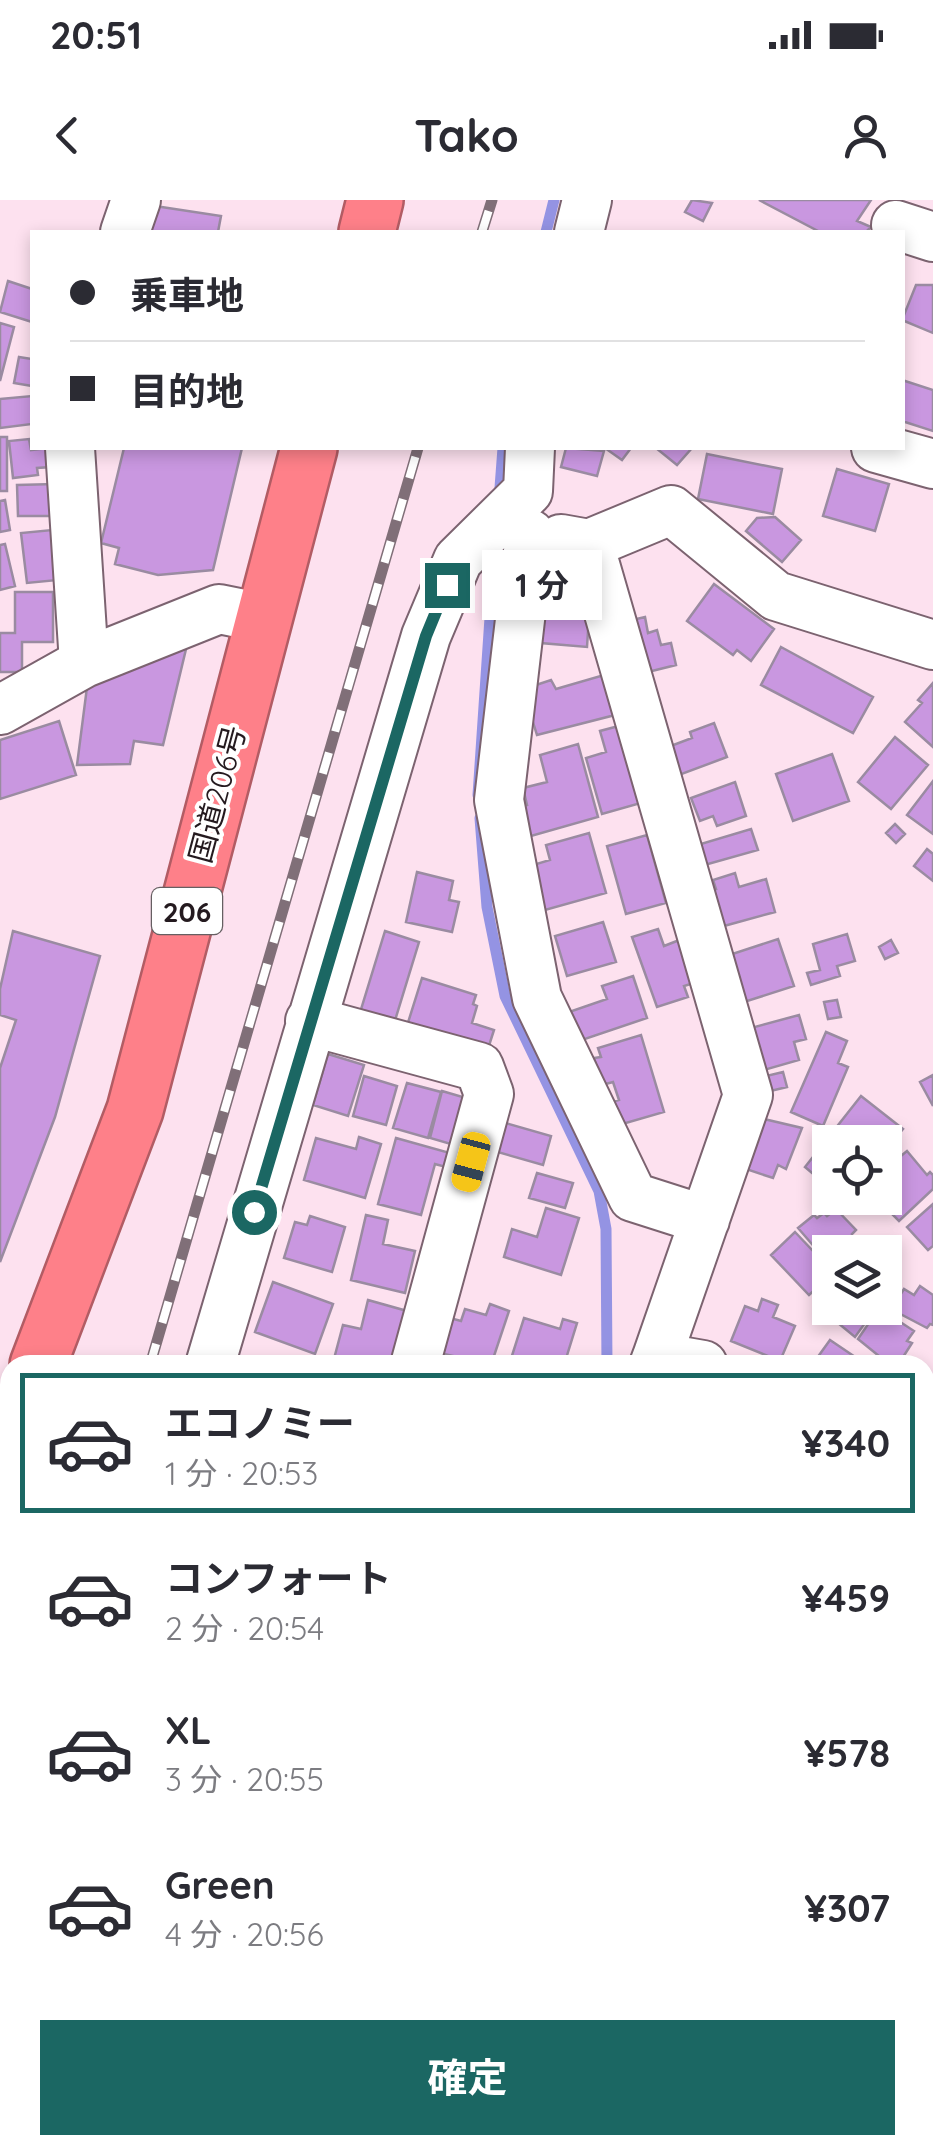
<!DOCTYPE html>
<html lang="ja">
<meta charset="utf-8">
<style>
body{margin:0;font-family:Quicksand,"Noto Sans JP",sans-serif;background:#f7f7f7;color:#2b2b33;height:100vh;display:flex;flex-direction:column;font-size:38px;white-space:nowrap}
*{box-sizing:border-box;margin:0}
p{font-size:32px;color:#7c7c81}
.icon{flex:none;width:55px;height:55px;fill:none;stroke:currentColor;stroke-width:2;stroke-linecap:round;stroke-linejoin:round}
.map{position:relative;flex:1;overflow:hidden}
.drawer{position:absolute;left:0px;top:1155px;width:935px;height:800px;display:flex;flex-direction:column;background:#fff;border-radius:30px 30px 0 0;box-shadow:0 5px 15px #0003}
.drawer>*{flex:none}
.hud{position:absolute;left:30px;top:30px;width:875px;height:220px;border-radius:0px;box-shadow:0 5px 15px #0003;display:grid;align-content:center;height:220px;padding:0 40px;background:#fff}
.buttons{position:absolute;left:812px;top:925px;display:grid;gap:20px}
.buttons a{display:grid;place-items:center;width:90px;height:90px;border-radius:0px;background:#fff;box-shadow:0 5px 15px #0003;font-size:50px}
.end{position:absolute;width:45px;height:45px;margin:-22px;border:12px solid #1b6763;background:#fff;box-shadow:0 0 0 5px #fff}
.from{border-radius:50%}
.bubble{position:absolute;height:70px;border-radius:0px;background:#fff;box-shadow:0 5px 15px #0003;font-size:32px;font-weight:700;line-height:70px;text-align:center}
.car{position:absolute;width:30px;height:60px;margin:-30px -15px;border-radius:12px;box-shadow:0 0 8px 2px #0007;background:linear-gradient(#f5c518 24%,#345 0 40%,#f5c518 0 76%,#345 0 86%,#f5c518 0)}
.hud b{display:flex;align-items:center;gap:35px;height:95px;font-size:38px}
.hud b+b{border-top:2px solid #e1e1e2}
.hud i{width:25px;height:25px;background:#2b2b33}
ul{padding:18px 0 0;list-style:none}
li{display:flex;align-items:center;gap:30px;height:140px;margin:0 20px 15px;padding:0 20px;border:5px solid transparent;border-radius:0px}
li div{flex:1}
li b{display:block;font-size:38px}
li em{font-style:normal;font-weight:700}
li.active{border-color:#1b6763}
li>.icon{width:90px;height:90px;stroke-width:1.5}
.cta{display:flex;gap:20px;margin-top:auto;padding:20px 40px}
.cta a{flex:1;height:115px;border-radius:0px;background:#1b6763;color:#fff;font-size:40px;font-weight:700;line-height:115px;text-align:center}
.status{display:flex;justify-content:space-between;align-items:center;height:70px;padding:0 50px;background:#fff;direction:ltr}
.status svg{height:28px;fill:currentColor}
header{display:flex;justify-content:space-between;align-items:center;height:130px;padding:0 40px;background:#fff;font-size:45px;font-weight:700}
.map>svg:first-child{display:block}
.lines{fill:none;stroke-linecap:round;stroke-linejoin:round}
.stream{stroke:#9493e3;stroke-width:11}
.building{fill:#c997e0;stroke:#9a8ba1;stroke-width:2.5}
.minor-casing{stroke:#7c6370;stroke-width:52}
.highway-casing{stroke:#b25c64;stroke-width:60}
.minor{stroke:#fff;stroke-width:48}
.highway{stroke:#fe8089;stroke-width:55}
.rail-casing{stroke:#806f78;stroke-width:11}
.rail{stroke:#fff;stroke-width:8;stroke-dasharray:22;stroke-linecap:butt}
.route{stroke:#1b6763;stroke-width:12}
.labels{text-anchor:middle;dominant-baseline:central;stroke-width:8;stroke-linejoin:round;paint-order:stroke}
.shield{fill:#fff;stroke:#665f62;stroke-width:2.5}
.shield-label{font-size:28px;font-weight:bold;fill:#241a1f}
.street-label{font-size:30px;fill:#241a1f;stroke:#fff}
</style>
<div class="status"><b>20:51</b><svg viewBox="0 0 49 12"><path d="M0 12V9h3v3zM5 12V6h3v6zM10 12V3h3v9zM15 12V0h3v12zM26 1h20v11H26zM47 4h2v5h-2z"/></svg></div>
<header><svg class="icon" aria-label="back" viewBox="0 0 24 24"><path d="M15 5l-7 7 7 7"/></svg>Tako<svg class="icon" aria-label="person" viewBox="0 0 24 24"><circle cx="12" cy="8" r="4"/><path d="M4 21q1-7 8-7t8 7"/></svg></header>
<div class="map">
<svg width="933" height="1955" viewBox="0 0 933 1955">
<rect width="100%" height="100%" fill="#fde1ef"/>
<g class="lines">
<!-- stream -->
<path class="stream" d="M 546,32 L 554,0
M 499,301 L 503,248
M 478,595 L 495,344
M 480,618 L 487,707 L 505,796 L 599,991 L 606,1029 L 607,1165
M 833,1945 L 835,1955"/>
</g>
<!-- building -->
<path class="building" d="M 692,0 L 712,3 L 703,21 L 685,12 Z
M 759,0 L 871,0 L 857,21 L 871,27 L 866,32 L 820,32 Z
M 155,6 L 221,16 L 218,32 L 151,32 Z
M 8,81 L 32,89 L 32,122 L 0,112 Z
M 916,85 L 933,85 L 933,133 L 902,120 Z
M 0,123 L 14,127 L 0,181 Z
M 19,157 L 32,159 L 32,186 L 14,183 Z
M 902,180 L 933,190 L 933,231 L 902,221 Z
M 32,196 L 32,224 L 0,228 L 0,199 Z
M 0,237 L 7,237 L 7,291 L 0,291 Z
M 29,239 L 31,250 L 48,248 L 51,267 L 37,268 L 38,275 L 13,278 L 9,241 Z
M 124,248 L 242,248 L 213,370 L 158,375 L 115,364 L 119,348 L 101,343 Z
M 566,248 L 604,251 L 597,276 L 561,267 Z
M 605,248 L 631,248 L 622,260 Z
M 656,248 L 692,248 L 677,265 Z
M 707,254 L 782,269 L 773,314 L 698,299 Z
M 837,269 L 889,284 L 875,331 L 823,316 Z
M 55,284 L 56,316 L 18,316 L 17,285 Z
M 5,300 L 10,330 L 0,332 L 0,301 Z
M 775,317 L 801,340 L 782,362 L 746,331 L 757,318 Z
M 52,330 L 58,380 L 27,383 L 21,333 Z
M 5,344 L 15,386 L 0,390 L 0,345 Z
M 714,384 L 774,429 L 751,461 L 737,450 L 733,455 L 687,421 Z
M 15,392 L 53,392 L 53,442 L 22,442 L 22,472 L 0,472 L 0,433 L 15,433 Z
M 544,398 L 590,401 L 587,447 L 541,443 Z
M 645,417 L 648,433 L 657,430 L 661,445 L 671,443 L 676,465 L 640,474 L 628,421 Z
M 187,445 L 163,545 L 134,541 L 130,564 L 77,565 L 87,487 Z
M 781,447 L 873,497 L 853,533 L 761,485 Z
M 604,475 L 615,515 L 537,535 L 527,503 L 530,487 L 551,480 L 556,489 Z
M 933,483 L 933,547 L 905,522 L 922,503 L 918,500 Z
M 59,521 L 76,575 L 0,599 L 0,540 Z
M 714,523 L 727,557 L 679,575 L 668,547 L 692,538 L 690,532 Z
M 626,524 L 648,601 L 602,614 L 586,558 L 606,552 L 600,531 Z
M 895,537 L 928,565 L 891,609 L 858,582 Z
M 578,544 L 598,617 L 531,636 L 522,606 L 527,605 L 523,588 L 547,582 L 540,555 Z
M 832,554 L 849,601 L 793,621 L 776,574 Z
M 933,581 L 933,634 L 907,615 Z
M 735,582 L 746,616 L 717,626 L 713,616 L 700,621 L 691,598 Z
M 895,624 L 905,634 L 896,643 L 886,633 Z
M 751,629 L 758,650 L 701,666 L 694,646 Z
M 589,633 L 606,693 L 545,710 L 533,665 L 550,660 L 546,645 Z
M 647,635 L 666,703 L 626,714 L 607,646 Z
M 927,649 L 933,654 L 933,681 L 914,666 Z
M 417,672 L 453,681 L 449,700 L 459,702 L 452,732 L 406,722 Z
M 735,673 L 739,687 L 766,679 L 775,712 L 724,726 L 704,692 L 716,689 L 713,680 Z
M 603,722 L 616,762 L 567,776 L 555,736 Z
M 658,729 L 664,746 L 682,739 L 697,782 L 684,786 L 688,797 L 657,807 L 632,737 Z
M 13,731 L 100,756 L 55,917 L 0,1062 L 0,868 L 16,820 L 0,815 L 0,789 Z
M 385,731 L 419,742 L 393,827 L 359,816 Z
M 847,734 L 855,761 L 837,766 L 840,776 L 811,785 L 807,773 L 820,770 L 813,744 Z
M 778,739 L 794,786 L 741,803 L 726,756 Z
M 891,740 L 898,753 L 885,759 L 879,747 Z
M 633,776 L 647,818 L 579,841 L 569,812 L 607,799 L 602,786 Z
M 422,778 L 476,795 L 473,804 L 477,806 L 472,823 L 494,830 L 486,855 L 406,829 Z
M 837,800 L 841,817 L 828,819 L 824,802 Z
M 799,815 L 806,839 L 794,842 L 799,860 L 760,871 L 747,829 Z
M 826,832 L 847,841 L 838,863 L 848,867 L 823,926 L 791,912 Z
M 641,835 L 664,912 L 619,925 L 612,902 L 619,900 L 613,882 L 602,885 L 594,858 L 601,857 L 598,848 Z
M 328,854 L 364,865 L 348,916 L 313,905 Z
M 783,872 L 787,887 L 762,893 L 758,878 Z
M 933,875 L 933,906 L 920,882 Z
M 364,876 L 397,886 L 386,925 L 353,916 Z
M 407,883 L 441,892 L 428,938 L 393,928 Z
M 442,891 L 473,900 L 461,947 L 430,938 Z
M 861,896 L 903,929 L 885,951 L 885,942 L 830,942 L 830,975 L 824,983 L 805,967 Z
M 764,919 L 802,928 L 786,969 L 778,965 L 773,978 L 746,969 Z
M 502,922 L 551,936 L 543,965 L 494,951 Z
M 359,937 L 381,944 L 365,998 L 304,980 L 316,938 L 356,949 Z
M 396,938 L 450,953 L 446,967 L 435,964 L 421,1015 L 378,1004 Z
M 907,951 L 927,975 L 930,972 L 933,975 L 933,989 L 899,1021 L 890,1012 L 895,1006 L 887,997 L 899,986 L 885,969 Z
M 537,973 L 573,983 L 565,1008 L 529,998 Z
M 933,1004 L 933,1046 L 928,1050 L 907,1027 Z
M 546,1008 L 579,1018 L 561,1075 L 504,1057 L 512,1029 L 537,1037 Z
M 836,1009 L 856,1030 L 852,1034 L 857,1040 L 846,1052 L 830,1052 L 830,1065 L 798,1028 L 814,1015 L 817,1018 L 824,1013 L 827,1016 Z
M 366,1015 L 388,1020 L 383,1044 L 415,1051 L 405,1093 L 351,1080 Z
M 310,1016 L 345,1027 L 332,1072 L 284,1058 L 295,1022 L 307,1025 Z
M 795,1032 L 830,1069 L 830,1076 L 809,1095 L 771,1055 Z
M 273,1082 L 333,1104 L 315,1154 L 255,1132 Z
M 920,1086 L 933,1095 L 933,1125 L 930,1124 L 927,1128 L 891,1109 L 904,1089 L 914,1095 Z
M 830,1096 L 830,1108 L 876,1108 L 855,1137 L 821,1109 Z
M 762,1099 L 778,1105 L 773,1117 L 795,1126 L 780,1161 L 731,1141 L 745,1106 L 758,1111 Z
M 368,1100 L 407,1111 L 394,1165 L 376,1165 L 335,1155 L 343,1125 L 361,1129 Z
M 490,1104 L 509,1111 L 491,1165 L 440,1153 L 450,1118 L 461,1121 L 465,1109 L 486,1115 Z
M 879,1108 L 914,1131 L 907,1141 L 912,1143 L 898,1165 L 890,1165 L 858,1139 Z
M 524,1118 L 560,1129 L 563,1119 L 577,1123 L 564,1165 L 509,1165 Z
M 830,1140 L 867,1165 L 812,1165 Z
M 933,1306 L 933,1328 L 925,1314 L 925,1310 Z
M 933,1455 L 933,1491 L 925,1479 L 925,1461 Z
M 0,1487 L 10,1491 L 10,1522 L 0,1548 Z
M 933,1558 L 933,1594 L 930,1592 L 925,1597 L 925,1566 Z
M 932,1722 L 933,1724 L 933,1769 L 925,1754 L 925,1725 Z
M 925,1839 L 933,1844 L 933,1879 L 928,1876 L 925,1881 Z
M 933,1907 L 933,1955 L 902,1955 L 913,1945 L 925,1945 L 925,1914 Z
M 66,1945 L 145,1945 L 146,1953 L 67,1955 Z
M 253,1945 L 451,1945 L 445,1955 L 240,1955 Z"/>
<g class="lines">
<!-- minor casing -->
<g class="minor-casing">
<path id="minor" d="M 896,25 L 933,37
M 125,32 L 136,0
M 579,32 L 587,0
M 70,248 L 84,463
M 876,248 L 933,264
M 530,334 L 499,600 L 537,798 L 633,997 L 705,1020
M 561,339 L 589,344 L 671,310 L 776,396 L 933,445
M 589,344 L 748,895 L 657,1157
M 0,510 L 84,463 L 219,409 L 264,418
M 310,821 L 479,867 L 489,894 L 415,1165
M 210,1165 L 426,436 L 458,360 L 528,291 L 530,248
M 654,1165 L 657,1157 L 703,1165
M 925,1372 L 933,1385
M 0,1725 L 10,1703
M 0,1892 L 10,1891
M 0,1931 L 9,1955
M 801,1955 L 803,1945"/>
</g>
<!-- highway casing -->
<g class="highway-casing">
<path id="highway" d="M 367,32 L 375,0
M 38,1165 L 135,910 L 309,248
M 0,1265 L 10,1239"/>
</g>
<!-- minor -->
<use href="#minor" class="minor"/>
<!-- highway -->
<use href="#highway" class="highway"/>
<!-- rail casing -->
<g class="rail-casing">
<path id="rail" d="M 482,32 L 492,0
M 150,1165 L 418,248
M 0,1629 L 10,1602"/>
</g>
<!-- rail -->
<use href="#rail" class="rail"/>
</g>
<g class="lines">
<!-- route -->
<path class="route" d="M 254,1012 L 426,436 L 447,385"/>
</g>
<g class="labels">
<!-- shield labels -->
<rect class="shield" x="152" y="688" width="70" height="46" rx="8"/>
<g class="shield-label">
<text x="187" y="711">206</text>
</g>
<!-- street labels -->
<g class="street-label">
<text transform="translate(217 594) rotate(-75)">国道206号</text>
</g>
</g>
</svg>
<div class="buttons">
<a><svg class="icon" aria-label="locate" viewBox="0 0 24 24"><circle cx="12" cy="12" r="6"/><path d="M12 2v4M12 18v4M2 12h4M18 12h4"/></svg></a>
<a><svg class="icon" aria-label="layers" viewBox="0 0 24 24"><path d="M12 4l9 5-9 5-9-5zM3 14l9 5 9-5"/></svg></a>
</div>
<i class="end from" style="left:254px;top:1012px"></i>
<i class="end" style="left:447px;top:385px"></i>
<div class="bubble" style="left:482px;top:350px;width:120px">1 分</div>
<i class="car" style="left:471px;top:962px;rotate:195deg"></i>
<div class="hud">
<b><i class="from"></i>乗車地</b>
<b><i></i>目的地</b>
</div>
<section class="drawer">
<ul>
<li class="active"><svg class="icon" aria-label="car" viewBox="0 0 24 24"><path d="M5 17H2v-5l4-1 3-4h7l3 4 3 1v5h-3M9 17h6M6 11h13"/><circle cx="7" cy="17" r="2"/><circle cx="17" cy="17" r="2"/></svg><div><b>エコノミー</b><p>1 分 · 20:53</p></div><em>¥340</em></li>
<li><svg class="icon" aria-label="car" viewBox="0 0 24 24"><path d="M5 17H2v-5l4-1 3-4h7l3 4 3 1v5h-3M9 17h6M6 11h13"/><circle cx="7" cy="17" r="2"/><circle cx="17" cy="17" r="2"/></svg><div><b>コンフォート</b><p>2 分 · 20:54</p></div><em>¥459</em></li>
<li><svg class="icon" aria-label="car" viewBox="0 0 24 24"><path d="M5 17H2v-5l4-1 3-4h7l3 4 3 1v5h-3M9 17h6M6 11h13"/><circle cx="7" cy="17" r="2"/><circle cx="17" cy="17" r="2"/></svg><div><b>XL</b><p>3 分 · 20:55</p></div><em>¥578</em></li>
<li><svg class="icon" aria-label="car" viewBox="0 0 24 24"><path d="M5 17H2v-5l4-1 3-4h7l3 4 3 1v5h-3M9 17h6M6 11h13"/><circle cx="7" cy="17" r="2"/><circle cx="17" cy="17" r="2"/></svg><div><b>Green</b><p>4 分 · 20:56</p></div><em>¥307</em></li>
</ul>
<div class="cta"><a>確定</a></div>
</section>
</div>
